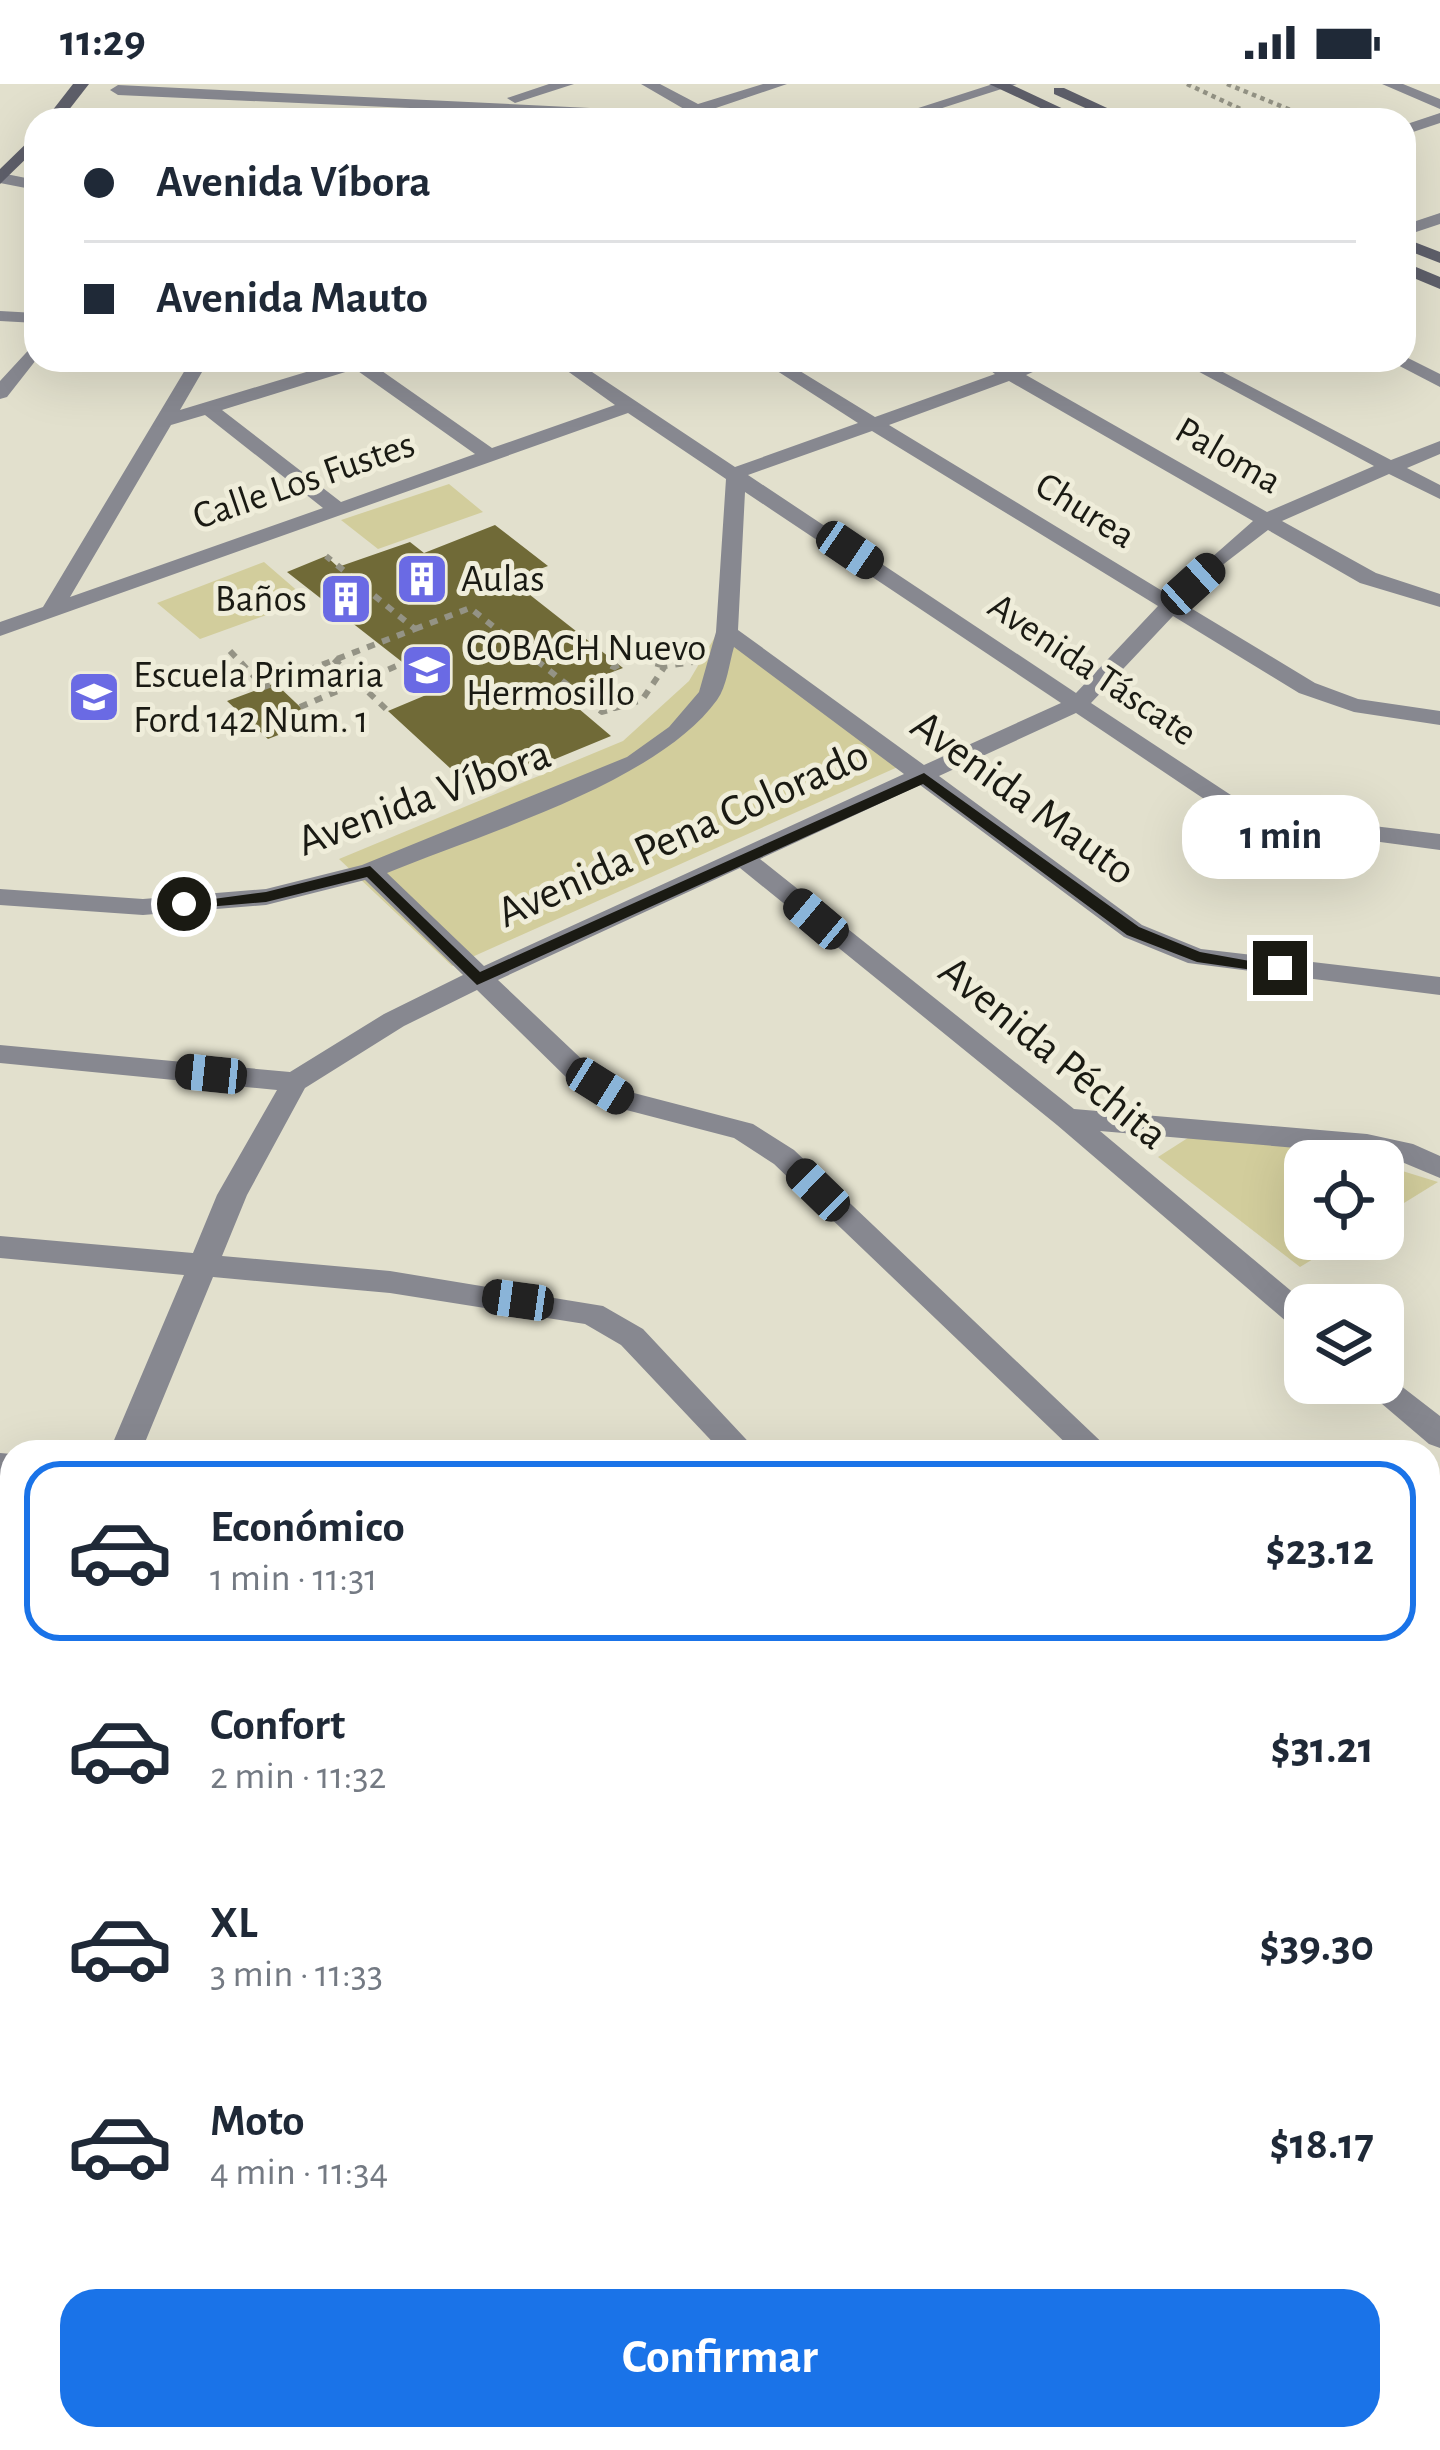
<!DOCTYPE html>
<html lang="es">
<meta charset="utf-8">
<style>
body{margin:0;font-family:"Alegreya Sans",sans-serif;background:#f2f2f3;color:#1f2937;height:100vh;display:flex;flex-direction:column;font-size:45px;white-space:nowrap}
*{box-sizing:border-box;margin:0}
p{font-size:39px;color:#747a83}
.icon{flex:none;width:66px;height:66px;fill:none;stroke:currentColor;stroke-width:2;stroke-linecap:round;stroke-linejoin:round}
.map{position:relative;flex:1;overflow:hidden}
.sheet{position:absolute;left:0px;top:1356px;width:1440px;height:1011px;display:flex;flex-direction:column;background:#fff;border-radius:36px 36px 0 0;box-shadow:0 12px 48px #0002}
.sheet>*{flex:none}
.banner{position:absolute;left:24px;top:24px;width:1392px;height:264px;border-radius:36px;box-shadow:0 12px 48px #0002;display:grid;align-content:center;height:264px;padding:0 60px;background:#fff}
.tools{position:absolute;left:1284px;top:1056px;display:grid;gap:24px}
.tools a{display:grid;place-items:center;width:120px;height:120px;border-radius:24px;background:#fff;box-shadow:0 12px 48px #0002;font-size:60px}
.end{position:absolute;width:54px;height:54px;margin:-27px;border:15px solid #1a1a13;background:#fff;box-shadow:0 0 0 6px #fff}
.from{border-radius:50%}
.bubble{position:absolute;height:84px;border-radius:36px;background:#fff;box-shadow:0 12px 48px #0002;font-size:39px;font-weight:700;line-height:84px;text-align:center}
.car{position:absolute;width:36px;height:72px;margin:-36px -18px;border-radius:15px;box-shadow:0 0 9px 3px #0007;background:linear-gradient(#222 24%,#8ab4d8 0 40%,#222 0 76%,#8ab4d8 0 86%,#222 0)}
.banner b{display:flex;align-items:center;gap:42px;height:114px;font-size:45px}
.banner b+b{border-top:3px solid #e0e1e3}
.banner i{width:30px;height:30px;background:#1f2937}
ul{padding:21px 0 0;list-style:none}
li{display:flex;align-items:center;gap:36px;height:180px;margin:0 24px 18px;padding:0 36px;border:6px solid transparent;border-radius:36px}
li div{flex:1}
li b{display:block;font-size:45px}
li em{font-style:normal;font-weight:700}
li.on{border-color:#1a73e8}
li>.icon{width:108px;height:108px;stroke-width:1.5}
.cta{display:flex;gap:24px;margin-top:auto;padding:24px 60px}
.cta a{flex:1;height:138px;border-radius:36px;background:#1a73e8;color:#fff;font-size:48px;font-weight:700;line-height:138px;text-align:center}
.status{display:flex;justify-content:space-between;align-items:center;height:84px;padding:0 60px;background:#fff;direction:ltr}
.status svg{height:33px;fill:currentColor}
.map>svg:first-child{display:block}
.green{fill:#d2cd9c}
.building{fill:#706a37}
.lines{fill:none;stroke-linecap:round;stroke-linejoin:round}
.path-far1{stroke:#949385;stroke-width:4.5;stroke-dasharray:4.5 4.5;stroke-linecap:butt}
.path{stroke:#949385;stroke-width:6;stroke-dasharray:8 8;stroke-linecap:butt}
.street{fill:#878890;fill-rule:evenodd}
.secondary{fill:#5e5f6a;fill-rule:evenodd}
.route{fill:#1a1a13}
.labels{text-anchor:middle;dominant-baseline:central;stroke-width:10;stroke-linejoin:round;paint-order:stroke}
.far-street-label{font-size:39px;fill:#1a1a13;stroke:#efedda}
.far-poi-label{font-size:39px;fill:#1a1a13;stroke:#efedda;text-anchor:start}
.street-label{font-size:45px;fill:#1a1a13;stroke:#efedda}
</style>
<div class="status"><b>11:29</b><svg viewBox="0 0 49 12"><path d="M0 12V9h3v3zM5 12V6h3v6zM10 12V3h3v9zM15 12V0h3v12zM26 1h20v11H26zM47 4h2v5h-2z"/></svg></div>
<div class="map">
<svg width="1440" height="2366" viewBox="0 0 1440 2366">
<rect width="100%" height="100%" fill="#e2e0cd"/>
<!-- green -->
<path class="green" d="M 449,400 L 483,428 L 378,465 L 341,436 Z
M 264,478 L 308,516 L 200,555 L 157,519 Z
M 722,541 L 900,682 L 452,882 L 339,775 L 623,657 L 689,597 Z
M 1194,1050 L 1324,1062 L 1372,1077 L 1305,1077 L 1305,1155 L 1346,1155 L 1300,1183 L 1158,1073 Z
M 1383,1081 L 1438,1098 L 1383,1132 Z"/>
<!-- building -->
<path class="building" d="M 495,441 L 548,482 L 511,496 L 623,584 L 559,608 L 611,652 L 526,687 L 514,675 L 463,696 L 388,627 L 438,606 L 287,488 L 326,472 L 338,483 L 410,458 L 424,469 Z
M 275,599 L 315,637 L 268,655 L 227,617 Z"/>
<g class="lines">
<!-- path-far1 -->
<path class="path-far1" d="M 1187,0 L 1264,36
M 1227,0 L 1315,36"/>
<!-- path -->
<path class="path" d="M 415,545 L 470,524 L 602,628 L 642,616 L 665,582 L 693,578
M 230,567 L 264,603 L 415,545 L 326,472
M 334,575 L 388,627
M 300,623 L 406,578
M 616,625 L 602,614 L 613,584 L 633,573 L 665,582"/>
<!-- street -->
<path class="street" d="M 549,0 L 574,0 L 515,19 L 507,14 Z
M 641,0 L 660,0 L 698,20 L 763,0 L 787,0 L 710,26 L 712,34 L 695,31 L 679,36 L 118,11 L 110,6 L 118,1 L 672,28 L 684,25 Z
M 993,0 L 1017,0 L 905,36 L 881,36 Z
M 1382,0 L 1403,0 L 1440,15 L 1440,25 Z
M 1440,29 L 1440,39 L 1404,51 L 1404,41 Z
M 1,89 L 36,96 L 36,106 L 0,99 Z
M 1440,129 L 1440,140 L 1404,152 L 1404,141 Z
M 0,227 L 36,229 L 36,239 L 0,237 Z
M 36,258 L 36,276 L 7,313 L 0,315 L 0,297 Z
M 1404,272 L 1440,290 L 1440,303 L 1388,276 Z
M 191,276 L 209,276 L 180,326 L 346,276 L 375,276 L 372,280 L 492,364 L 615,321 L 552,276 L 574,276 L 735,383 L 858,339 L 760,276 L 782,276 L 875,333 L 995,290 L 976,276 L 999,276 L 1012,284 L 1033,276 L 1060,276 L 1026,291 L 1267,428 L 1374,382 L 1177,276 L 1200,276 L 1391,376 L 1440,357 L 1440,370 L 1407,384 L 1440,401 L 1440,415 L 1389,390 L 1282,437 L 1376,489 L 1440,510 L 1440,523 L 1360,499 L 1268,446 L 1225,479 L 1184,520 L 1315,599 L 1358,615 L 1440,627 L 1440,641 L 1354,628 L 1299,609 L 1173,532 L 1091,619 L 1240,717 L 1274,730 L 1440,750 L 1440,766 L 1261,742 L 1222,727 L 1076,629 L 939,692 L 1142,841 L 1201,865 L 1440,893 L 1440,911 L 1188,879 L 1124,853 L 920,701 L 760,775 L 1074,1025 L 1367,1050 L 1413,1060 L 1440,1072 L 1440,1094 L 1397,1076 L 1367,1070 L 1100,1047 L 1308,1221 L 1305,1248 L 1294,1244 L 1057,1041 L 740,784 L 498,896 L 589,982 L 630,1008 L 753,1040 L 794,1066 L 1112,1368 L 1075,1368 L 774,1080 L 734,1054 L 611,1022 L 569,996 L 477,906 L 404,942 L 305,1004 L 247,1111 L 222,1172 L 390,1187 L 603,1222 L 643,1245 L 758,1368 L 722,1368 L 621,1261 L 585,1240 L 390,1209 L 213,1193 L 141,1368 L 109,1368 L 184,1191 L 0,1174 L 0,1152 L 193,1169 L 217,1111 L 277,1006 L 0,979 L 0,961 L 290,988 L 384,930 L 463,891 L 365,796 L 266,821 L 143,831 L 0,821 L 0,805 L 143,815 L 266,805 L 362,781 L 627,673 L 669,643 L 699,608 L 716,548 L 726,395 L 628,329 L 0,552 L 0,538 L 43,523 ZM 355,285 L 475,370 L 341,418 L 222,326 ZM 1009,297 L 1253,437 L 1169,511 L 889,341 ZM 205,331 L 323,424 L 70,513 L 171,341 ZM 872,347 L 1158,522 L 1076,609 L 748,391 ZM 745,408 L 1061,619 L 924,681 L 738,546 ZM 734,563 L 904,690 L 484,882 L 387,789 C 483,749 657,699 717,616 C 727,602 729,580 734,563 Z
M 1383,1288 L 1440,1332 L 1440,1364 L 1429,1360 L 1368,1308 L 1363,1299 L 1383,1299 Z
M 0,1369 L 12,1370 L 12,1396 L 0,1395 Z
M 12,1611 L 12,1653 L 0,1658 L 0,1616 Z
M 1428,1671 L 1440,1675 L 1440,1715 L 1428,1710 Z
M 0,2060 L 12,2065 L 12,2127 L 0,2122 Z
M 1428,2086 L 1440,2091 L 1440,2141 L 1428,2136 Z
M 109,2355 L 154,2355 L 158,2366 L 113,2366 Z
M 627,2355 L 674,2355 L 678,2366 L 631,2366 Z
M 1143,2355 L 1192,2355 L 1196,2366 L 1147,2366 Z"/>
<!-- secondary -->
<path class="secondary" d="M 73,0 L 89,0 L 61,36 L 45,36 Z
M 989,0 L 1010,0 L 1087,36 L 1066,36 Z
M 1054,4 L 1064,4 L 1133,36 L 1112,36 L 1054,10 Z
M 36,50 L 36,65 L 0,100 L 0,85 Z
M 1404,154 L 1440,168 L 1440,179 L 1404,165 Z
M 1404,178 L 1440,193 L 1440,205 L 1404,190 Z
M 1440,1522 L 1440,1557 L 1428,1561 L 1428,1527 Z
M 1440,1642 L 1440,1679 L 1428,1683 L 1428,1646 Z
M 338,2355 L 392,2355 L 388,2366 L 334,2366 Z
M 535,2355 L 589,2355 L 585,2366 L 531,2366 Z"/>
</g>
<!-- route -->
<path class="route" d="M 924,689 L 1139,843 L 1200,868 L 1288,884 L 1280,890 L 1197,878 L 1127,851 L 923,700 L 477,901 L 367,793 L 266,818 L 184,825 L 176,820 L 266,808 L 370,782 L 480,888 Z"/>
<!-- icons -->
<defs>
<g id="building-square" transform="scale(2.7)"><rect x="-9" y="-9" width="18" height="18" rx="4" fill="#6a6ae4" stroke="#efedda"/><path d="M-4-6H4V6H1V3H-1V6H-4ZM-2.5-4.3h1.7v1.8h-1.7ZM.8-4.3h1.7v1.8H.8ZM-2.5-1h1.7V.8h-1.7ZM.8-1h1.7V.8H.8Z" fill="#fff"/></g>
<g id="school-square" transform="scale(2.7)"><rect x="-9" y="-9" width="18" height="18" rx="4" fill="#6a6ae4" stroke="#efedda"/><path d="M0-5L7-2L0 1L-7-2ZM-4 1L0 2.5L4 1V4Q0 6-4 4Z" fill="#fff"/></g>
</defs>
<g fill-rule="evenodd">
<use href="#building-square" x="422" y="495"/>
<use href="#building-square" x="346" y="515"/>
<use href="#school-square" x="427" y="586"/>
<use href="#school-square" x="94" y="613"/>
</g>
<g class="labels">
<!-- far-street labels -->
<g class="far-street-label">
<text transform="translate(1228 372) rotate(30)">Paloma</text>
<text transform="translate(304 397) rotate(-19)">Calle Los Fustes</text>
<text transform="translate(1085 427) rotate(32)">Churea</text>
<text transform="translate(1092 586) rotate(34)">Avenida Táscate</text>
</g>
<!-- far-poi labels -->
<g class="far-poi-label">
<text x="461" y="495">Aulas</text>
<text x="307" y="515" text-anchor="end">Baños</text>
<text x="466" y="564">COBACH Nuevo<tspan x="466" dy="45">Hermosillo</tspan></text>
<text x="133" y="591">Escuela Primaria<tspan x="133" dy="45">Ford 142 Num. 1</tspan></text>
</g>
<!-- street labels -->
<g class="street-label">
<text transform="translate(424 714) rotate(-20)">Avenida Víbora</text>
<text transform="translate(1023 714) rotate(36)">Avenida Mauto</text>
<text transform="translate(683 750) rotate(-24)">Avenida Pena Colorado</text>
<text transform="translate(1053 969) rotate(39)">Avenida Péchita</text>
</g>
</g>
</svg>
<div class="tools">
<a><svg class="icon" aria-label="locate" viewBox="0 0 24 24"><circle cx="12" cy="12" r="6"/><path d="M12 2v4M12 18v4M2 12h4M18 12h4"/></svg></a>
<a><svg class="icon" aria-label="layers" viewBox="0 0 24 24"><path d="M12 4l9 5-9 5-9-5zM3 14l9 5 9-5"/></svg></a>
</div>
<i class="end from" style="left:184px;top:820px"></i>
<i class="end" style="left:1280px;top:884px"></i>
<div class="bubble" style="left:1182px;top:711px;width:198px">1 min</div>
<i class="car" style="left:850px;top:466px;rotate:124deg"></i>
<i class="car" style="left:1193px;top:500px;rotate:48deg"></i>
<i class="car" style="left:816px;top:835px;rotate:310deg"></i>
<i class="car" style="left:211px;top:990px;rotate:276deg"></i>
<i class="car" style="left:600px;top:1002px;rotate:122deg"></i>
<i class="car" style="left:818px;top:1106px;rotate:314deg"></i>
<i class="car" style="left:518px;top:1216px;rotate:278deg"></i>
<div class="banner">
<b><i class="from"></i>Avenida Víbora</b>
<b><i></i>Avenida Mauto</b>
</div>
<section class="sheet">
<ul>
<li class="on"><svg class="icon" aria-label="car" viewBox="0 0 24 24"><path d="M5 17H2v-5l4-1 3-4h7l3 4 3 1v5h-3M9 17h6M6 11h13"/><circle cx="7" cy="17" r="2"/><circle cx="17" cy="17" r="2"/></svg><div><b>Económico</b><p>1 min · 11:31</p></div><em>$23.12</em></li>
<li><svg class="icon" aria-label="car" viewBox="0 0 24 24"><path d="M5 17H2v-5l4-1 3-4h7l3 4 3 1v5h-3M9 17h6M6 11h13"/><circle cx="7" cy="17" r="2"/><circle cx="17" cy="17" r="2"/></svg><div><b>Confort</b><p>2 min · 11:32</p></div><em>$31.21</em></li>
<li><svg class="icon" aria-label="car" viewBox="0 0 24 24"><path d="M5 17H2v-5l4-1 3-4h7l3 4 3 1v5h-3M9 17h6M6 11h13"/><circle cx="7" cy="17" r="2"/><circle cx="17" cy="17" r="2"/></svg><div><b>XL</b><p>3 min · 11:33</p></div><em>$39.30</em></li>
<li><svg class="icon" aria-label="car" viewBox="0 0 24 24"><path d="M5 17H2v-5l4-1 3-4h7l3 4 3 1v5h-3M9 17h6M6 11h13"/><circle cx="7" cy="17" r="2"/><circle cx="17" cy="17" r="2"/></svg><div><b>Moto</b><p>4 min · 11:34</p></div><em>$18.17</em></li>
</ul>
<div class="cta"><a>Confirmar</a></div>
</section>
</div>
